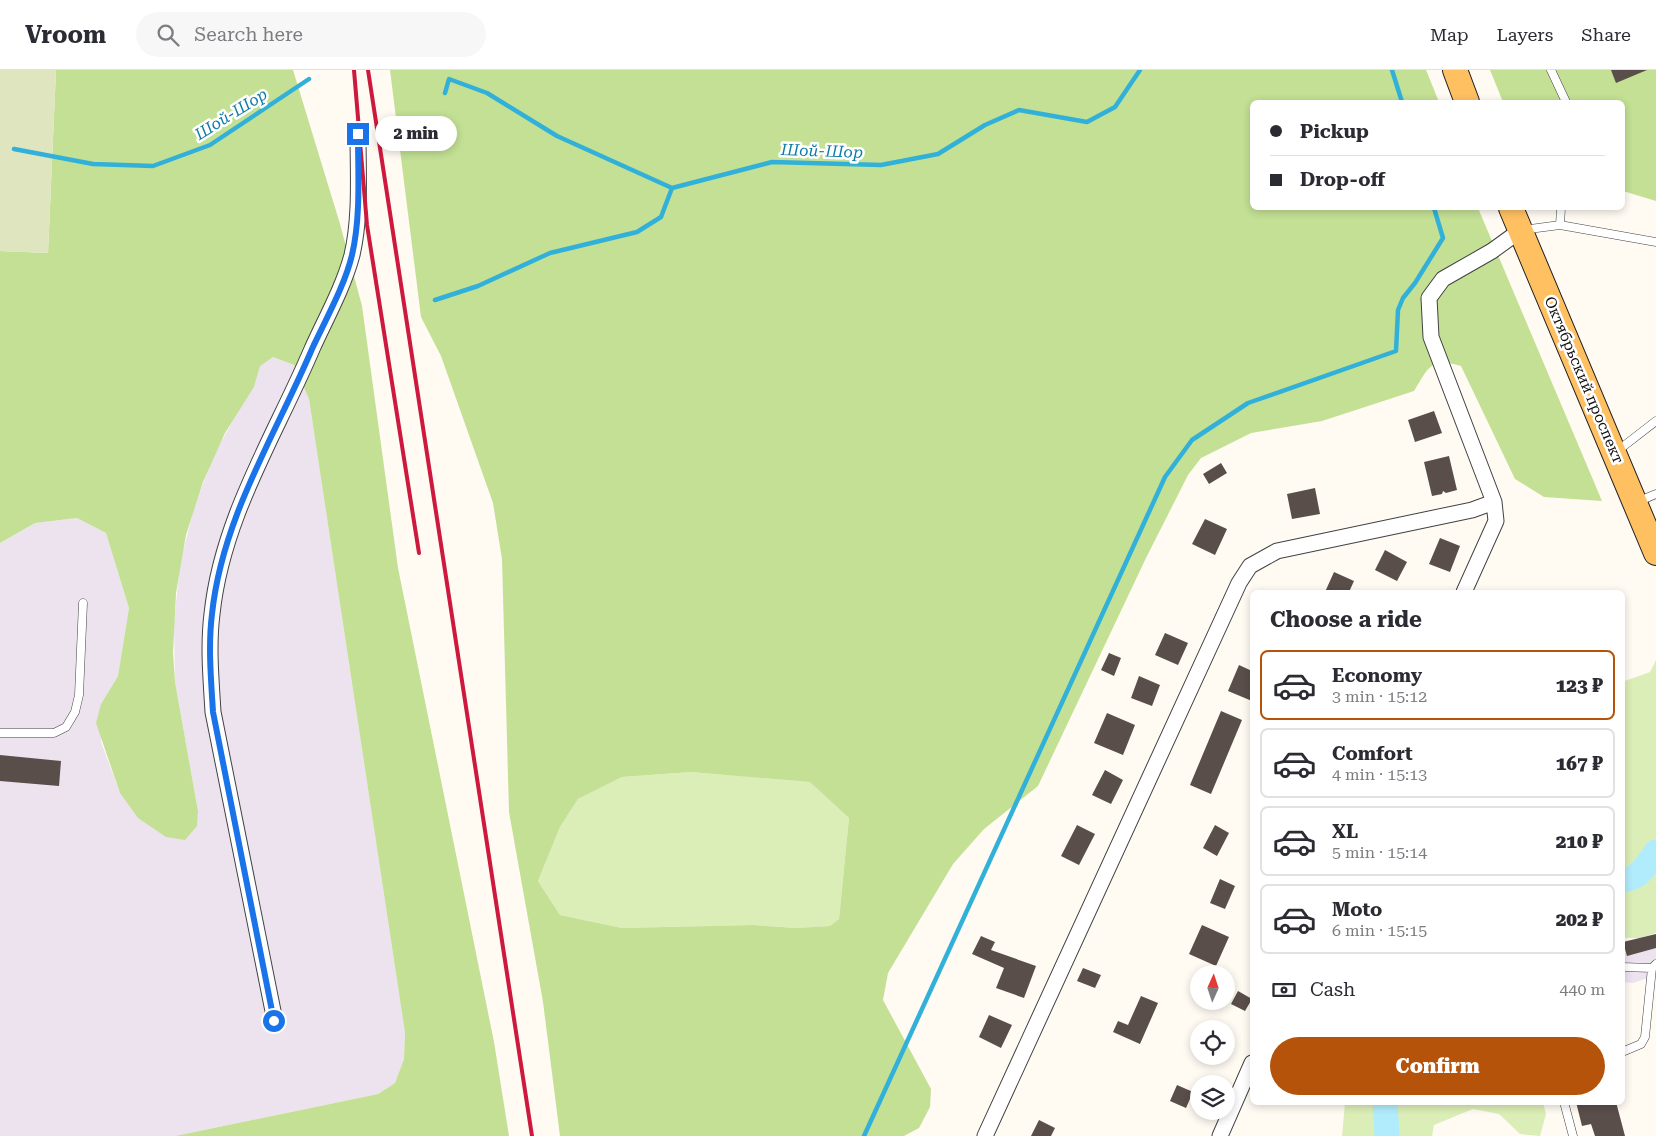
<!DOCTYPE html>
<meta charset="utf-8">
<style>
body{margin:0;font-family:"Roboto Serif",serif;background:#f7f7f7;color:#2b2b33;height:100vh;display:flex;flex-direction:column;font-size:19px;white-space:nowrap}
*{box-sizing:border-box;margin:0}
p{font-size:16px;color:#7c7c81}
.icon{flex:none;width:28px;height:28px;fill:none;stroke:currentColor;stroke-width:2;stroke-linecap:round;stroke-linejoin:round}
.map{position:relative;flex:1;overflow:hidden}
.panel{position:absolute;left:1250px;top:520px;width:375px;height:515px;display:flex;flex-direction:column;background:#fff;border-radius:8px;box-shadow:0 2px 8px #0003}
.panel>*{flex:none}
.guide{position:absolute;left:1250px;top:30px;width:375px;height:110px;border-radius:8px;box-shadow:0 2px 8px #0003;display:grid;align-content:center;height:110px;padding:0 20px;background:#fff}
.needle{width:32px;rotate:3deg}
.buttons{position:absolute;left:1190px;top:895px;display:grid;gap:10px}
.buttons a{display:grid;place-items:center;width:45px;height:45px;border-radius:50%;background:#fff;box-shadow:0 2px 8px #0003;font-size:25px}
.end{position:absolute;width:22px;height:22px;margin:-11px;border:6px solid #1a73e8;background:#fff;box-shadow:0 0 0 2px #fff}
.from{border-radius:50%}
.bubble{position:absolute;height:35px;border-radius:18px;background:#fff;box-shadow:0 2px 8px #0003;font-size:16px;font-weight:800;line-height:35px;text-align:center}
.guide b{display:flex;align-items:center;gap:18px;height:48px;font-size:19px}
.guide b+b{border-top:1px solid #e1e1e2}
.guide i{width:12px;height:12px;background:#2b2b33}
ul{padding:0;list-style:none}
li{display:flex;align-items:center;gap:15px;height:70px;margin:0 10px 8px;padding:0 10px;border:2px solid #e1e1e2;border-radius:8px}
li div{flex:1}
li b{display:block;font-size:19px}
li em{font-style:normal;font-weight:800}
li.selected{border-color:#b45309}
li>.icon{width:45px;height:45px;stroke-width:1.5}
h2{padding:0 20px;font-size:22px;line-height:60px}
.pay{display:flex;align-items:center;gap:12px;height:55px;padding:0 20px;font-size:19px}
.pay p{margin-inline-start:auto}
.button{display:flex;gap:10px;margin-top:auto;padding:10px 20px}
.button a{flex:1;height:58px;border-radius:30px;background:#b45309;color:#fff;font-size:20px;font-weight:800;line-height:58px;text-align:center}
header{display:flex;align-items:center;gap:30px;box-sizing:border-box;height:70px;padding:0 25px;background:#fff;border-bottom:1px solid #e1e1e2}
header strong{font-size:24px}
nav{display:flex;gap:28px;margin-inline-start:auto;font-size:18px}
.search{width:350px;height:45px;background:#f7f7f7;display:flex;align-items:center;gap:12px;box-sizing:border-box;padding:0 18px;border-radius:28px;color:#7c7c81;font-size:19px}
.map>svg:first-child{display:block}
.industrial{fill:#ece3ef}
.green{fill:#dceeb7}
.forest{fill:#c3e094;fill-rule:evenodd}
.cemetery{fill:#dee5bf}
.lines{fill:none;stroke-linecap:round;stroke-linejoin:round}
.stream{stroke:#31b1da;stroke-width:4.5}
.river{stroke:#b1ecfc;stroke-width:25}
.building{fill:#594e4a}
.lane-casing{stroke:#424242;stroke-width:9}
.street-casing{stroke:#424242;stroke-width:17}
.primary-casing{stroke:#202020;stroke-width:26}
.lane{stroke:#fff;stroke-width:8}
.street{stroke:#fff;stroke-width:15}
.primary{stroke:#ffc062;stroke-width:24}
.rail{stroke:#ce193e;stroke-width:4}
.route{stroke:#1a73e8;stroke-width:6}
.labels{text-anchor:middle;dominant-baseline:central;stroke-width:5;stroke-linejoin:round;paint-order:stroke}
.street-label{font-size:15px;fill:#0f0f0f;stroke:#fff}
.water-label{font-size:16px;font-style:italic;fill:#0b7ba7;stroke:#fff}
</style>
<header>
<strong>Vroom</strong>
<div class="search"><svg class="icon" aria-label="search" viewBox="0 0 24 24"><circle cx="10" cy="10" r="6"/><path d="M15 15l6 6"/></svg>Search here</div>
<nav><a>Map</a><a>Layers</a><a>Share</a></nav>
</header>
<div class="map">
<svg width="1656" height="1066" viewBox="0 0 1656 1066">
<rect width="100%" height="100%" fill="#fffaf2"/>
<!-- industrial -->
<path class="industrial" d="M 273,287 L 294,295 L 309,329 L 405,963 L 404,989 L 395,1013 L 378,1024 L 175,1066 L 0,1066 L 0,473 L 35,453 L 77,448 L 106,463 L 129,538 L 118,606 L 101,634 L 101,672 L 120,723 L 198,741 L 175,612 L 174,553 L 180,494 L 194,438 L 213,387 L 239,339 L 254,317 L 260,295 Z
M 1656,867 L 1656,905 L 1633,913 L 1623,912 L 1622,872 L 1635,873 Z"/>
<!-- green -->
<path class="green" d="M 1656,590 L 1656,863 L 1640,868 L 1623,868 L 1622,612 L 1650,602 Z
M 691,702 L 811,712 L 849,748 L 839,849 L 830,856 L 796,858 L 753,855 L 622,858 L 560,845 L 538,811 L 560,757 L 578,729 L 622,707 Z
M 1345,1033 L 1543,1033 L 1546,1044 L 1540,1066 L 1520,1064 L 1499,1044 L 1473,1039 L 1434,1055 L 1432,1066 L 1342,1066 Z"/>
<!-- forest -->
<path class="forest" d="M 56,0 L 293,0 L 340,154 L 362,236 L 398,498 L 494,972 L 509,1066 L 175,1066 L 378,1024 L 395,1013 L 404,989 L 405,963 L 309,329 L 294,295 L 273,287 L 260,296 L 254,317 L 225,363 L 203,412 L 186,465 L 176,523 L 173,583 L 175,612 L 198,741 L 197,756 L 185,770 L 166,767 L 138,748 L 120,723 L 96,653 L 101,634 L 118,606 L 129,538 L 106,463 L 77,448 L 35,453 L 0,473 L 0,181 L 48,183 Z
M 390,0 L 1426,0 L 1439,32 L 1252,32 L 1252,138 L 1478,138 L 1602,431 L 1544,427 L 1515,409 L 1461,296 C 1430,287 1429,297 1414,321 L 1322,351 L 1251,363 L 1201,388 L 1188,405 L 1146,488 L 1038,716 L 984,759 L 953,794 L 888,903 L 883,930 L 931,1019 L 930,1037 L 919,1058 L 904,1066 L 560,1066 L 543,932 L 509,742 L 502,489 L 493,433 L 441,286 L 421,247 ZM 691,702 L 810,712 L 849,748 L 839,849 L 830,856 L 796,858 L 753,855 L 622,858 L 560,845 L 538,811 L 560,757 L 578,729 L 622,707 Z
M 1490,0 L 1656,0 L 1656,131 L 1623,121 L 1622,32 L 1503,32 Z"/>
<!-- cemetery -->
<path class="cemetery" d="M 0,0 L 56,0 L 48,183 L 0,181 Z"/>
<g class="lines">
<!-- stream -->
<path class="stream" d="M 1392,0 L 1402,32
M 445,23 L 449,9 L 487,23 L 557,66 L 672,118 L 772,92 L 881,95 L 938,84 L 985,55 L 1019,40 L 1087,52 L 1115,37 L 1140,0
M 14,79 L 93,94 L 153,96 L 210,75 L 309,9
M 435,230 L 478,216 L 550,183 L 637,162 L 661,147 L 672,118
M 864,1066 L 1165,407 L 1192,370 L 1248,333 L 1396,281 L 1398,240 L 1403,228 L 1415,213 L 1443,168 L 1434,138"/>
<!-- river -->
<path class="river" d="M 1622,810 C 1640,809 1646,795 1656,782
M 1385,1032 L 1387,1066"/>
</g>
<!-- building -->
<path class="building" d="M 1611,0 L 1647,0 L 1616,13 Z
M 1434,341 L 1442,363 L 1415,372 L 1408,350 Z
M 1449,386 L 1457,420 L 1446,423 L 1443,421 L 1442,424 L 1432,426 L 1424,392 Z
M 1221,393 L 1227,403 L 1209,414 L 1203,404 Z
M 1315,418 L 1320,444 L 1292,449 L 1287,424 Z
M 1205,449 L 1227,459 L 1215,485 L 1192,474 Z
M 1440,468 L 1460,476 L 1450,502 L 1429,494 Z
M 1385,480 L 1407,492 L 1397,511 L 1375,500 Z
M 1334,502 L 1354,511 L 1349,522 L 1325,522 Z
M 1165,563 L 1188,573 L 1178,595 L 1155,585 Z
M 1109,583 L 1121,588 L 1114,606 L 1101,600 Z
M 1239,595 L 1252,601 L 1252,631 L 1228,621 Z
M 1139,606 L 1160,615 L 1152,636 L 1131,628 Z
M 1221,641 L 1242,650 L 1211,724 L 1190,715 Z
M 1107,643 L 1135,655 L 1123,685 L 1094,673 Z
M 0,685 L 61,691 L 59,716 L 0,711 Z
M 1105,700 L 1123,710 L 1111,734 L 1092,725 Z
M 1077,755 L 1095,764 L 1079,795 L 1061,786 Z
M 1215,755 L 1229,763 L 1217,786 L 1203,778 Z
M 1220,809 L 1235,816 L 1225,839 L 1210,833 Z
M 1202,855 L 1229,867 L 1216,896 L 1189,884 Z
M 1656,864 L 1656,878 L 1627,886 L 1623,872 Z
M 981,866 L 995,872 L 991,880 L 1036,896 L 1024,928 L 996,918 L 1004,898 L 972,884 Z
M 1083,898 L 1101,905 L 1095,918 L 1077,911 Z
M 1238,921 L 1252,929 L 1245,941 L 1231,934 Z
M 1141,926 L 1158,933 L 1140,974 L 1113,962 L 1118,951 L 1128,955 Z
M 989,945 L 1012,955 L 1001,978 L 979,967 Z
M 1177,1015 L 1193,1022 L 1186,1038 L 1170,1031 Z
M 1576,1032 L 1616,1032 L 1625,1066 L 1595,1066 L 1591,1054 L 1582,1056 Z
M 1039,1050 L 1055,1058 L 1051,1066 L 1031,1066 Z"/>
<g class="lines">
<!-- lane casing -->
<g class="lane-casing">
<path id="lane" d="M 1551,0 L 1566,32
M 1560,155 L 1561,138
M 1522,160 L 1560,155 L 1656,172
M 1616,382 L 1656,351
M 1637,432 L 1656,424
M 0,663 L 54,663 L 66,657 L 75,642 L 79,625 L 83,533
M 1622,897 L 1652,898
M 1622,982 L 1641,974 L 1645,967 L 1652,898 L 1656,894
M 1564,1032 L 1573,1066"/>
</g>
<!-- street casing -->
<g class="street-casing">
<path id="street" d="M 1464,522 L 1496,451 L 1494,432 L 1431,267 L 1429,228 L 1443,209 L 1492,181 L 1521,160
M 275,951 L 213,642 C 211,609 208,576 212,544 C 222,448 275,366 312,279 C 325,250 344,216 352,185 C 361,146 358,104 358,64
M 985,1066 L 1239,513 L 1250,496 L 1277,481 L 1472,440 L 1494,432
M 1220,1066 L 1252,993"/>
</g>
<!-- primary casing -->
<g class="primary-casing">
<path id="primary" d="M 1455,0 L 1467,32
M 1511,138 L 1656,483"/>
</g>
<!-- lane -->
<use href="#lane" class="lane"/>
<!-- street -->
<use href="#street" class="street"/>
<!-- primary -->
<use href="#primary" class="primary"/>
<!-- rail -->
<path class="rail" d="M 354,0 L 367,155 L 419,483
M 368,0 L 532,1066"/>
</g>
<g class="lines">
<!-- route -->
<path class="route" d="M 274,951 L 213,642 C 211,609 208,576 212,544 C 222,448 275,366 312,279 C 325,251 345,215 352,185 C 361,146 358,104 358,64"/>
</g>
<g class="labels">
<!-- street labels -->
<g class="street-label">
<text transform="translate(1584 310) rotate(67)">Октябрьский проспект</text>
</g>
<!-- water labels -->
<g class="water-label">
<text transform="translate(231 44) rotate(-32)">Шой-Шор</text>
<text transform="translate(822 81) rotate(2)">Шой-Шор</text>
</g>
</g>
</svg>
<div class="buttons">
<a><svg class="needle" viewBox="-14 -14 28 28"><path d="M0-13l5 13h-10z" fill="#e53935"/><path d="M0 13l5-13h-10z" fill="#7c7c81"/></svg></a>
<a><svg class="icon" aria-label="locate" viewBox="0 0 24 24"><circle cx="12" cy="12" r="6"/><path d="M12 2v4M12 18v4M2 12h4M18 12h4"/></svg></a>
<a><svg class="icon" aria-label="layers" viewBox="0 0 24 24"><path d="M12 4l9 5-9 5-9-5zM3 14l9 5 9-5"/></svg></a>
</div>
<i class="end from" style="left:274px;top:951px"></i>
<i class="end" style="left:358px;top:64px"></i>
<div class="bubble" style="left:375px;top:46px;width:82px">2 min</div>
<div class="guide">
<b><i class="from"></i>Pickup</b>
<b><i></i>Drop-off</b>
</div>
<section class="panel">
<h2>Choose a ride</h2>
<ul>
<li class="selected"><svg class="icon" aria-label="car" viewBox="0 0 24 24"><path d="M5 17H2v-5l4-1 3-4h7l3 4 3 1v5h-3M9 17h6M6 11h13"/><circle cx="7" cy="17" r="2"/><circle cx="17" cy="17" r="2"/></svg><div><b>Economy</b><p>3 min · 15:12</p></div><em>123 ₽</em></li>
<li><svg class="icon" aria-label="car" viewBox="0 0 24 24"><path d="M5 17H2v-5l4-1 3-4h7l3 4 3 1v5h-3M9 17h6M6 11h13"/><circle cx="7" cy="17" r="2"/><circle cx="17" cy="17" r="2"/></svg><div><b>Comfort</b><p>4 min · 15:13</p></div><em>167 ₽</em></li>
<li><svg class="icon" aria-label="car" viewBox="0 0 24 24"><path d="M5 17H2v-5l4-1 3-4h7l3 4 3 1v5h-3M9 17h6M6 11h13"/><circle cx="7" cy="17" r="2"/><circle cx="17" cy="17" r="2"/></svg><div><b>XL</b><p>5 min · 15:14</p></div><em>210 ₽</em></li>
<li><svg class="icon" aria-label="car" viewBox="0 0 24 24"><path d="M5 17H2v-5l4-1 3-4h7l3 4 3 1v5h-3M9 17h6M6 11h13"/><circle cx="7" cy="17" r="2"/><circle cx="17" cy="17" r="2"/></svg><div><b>Moto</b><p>6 min · 15:15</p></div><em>202 ₽</em></li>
</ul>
<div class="pay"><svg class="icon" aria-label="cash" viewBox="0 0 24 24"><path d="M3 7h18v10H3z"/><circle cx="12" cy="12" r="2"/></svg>Cash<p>440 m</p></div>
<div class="button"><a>Confirm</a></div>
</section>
</div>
